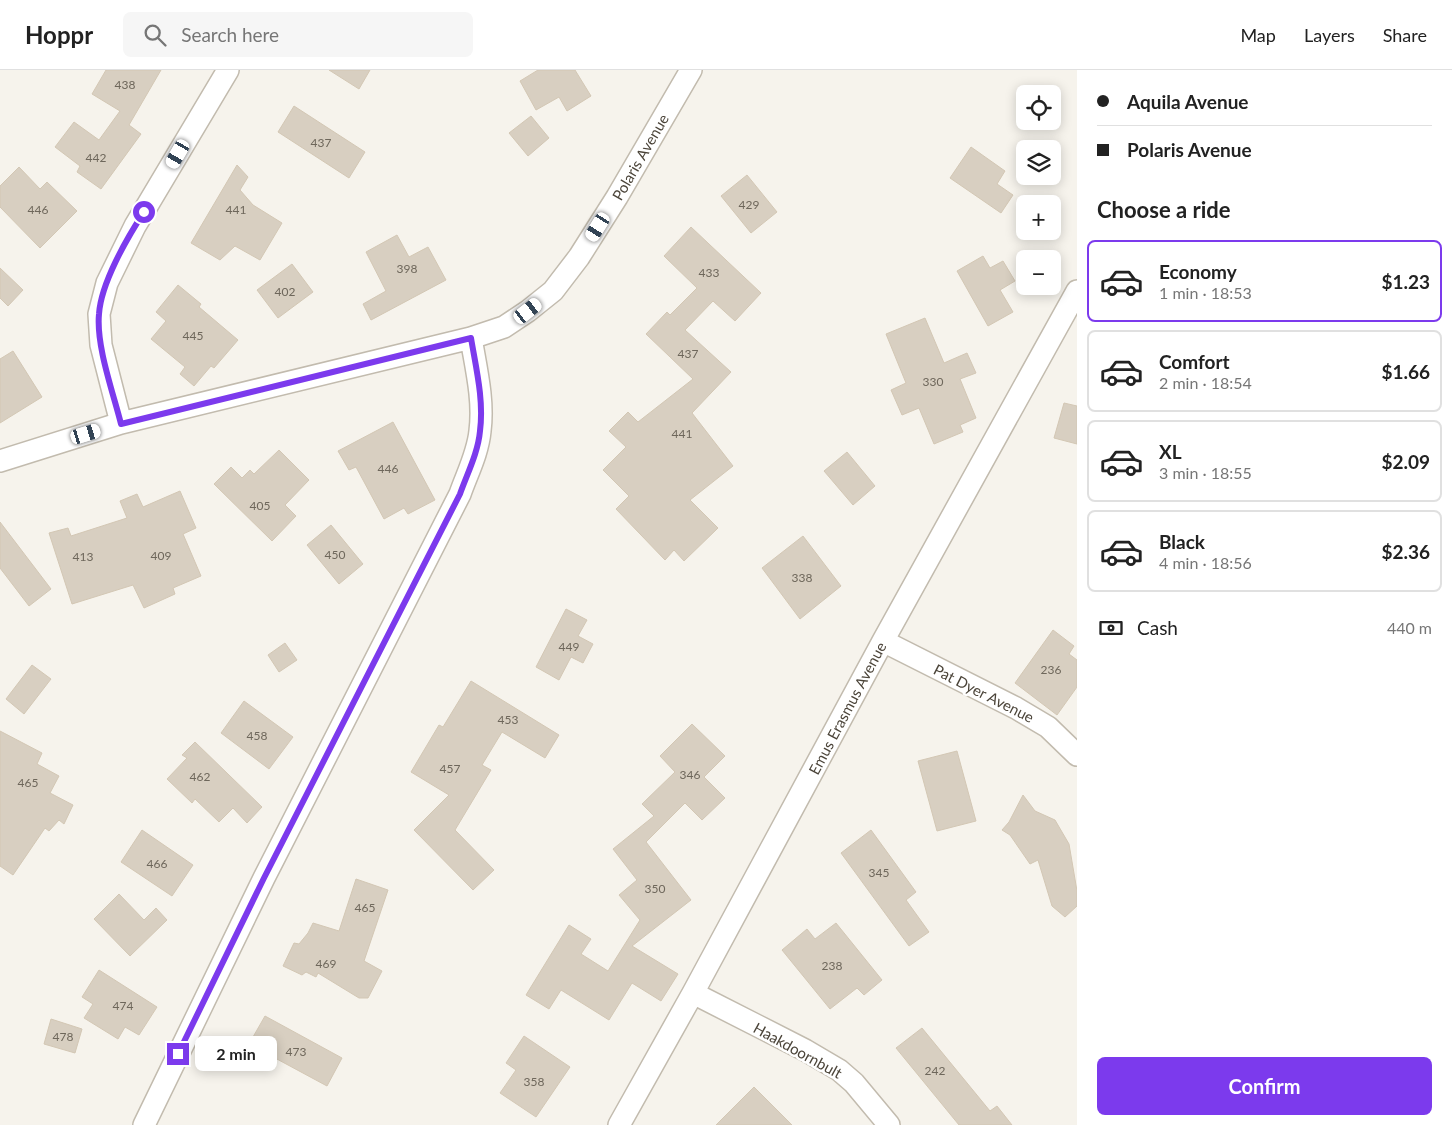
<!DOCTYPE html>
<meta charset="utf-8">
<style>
body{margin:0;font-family:Lato,sans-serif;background:#f6f6f6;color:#222;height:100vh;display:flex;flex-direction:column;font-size:19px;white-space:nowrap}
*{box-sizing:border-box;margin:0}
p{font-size:16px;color:#767676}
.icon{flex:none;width:28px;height:28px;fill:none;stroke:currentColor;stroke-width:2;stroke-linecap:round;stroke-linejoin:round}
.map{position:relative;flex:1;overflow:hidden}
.drawer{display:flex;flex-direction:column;background:#fff;width:375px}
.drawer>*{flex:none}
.guide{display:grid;align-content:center;height:110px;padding:0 20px;background:#fff}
.buttons{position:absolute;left:1016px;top:15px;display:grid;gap:10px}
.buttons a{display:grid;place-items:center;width:45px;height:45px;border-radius:8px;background:#fff;box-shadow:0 2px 12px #0003;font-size:25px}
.end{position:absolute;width:22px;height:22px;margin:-11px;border:6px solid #7c3aed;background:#fff;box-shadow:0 0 0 2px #fff}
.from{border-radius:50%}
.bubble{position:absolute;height:35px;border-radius:8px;background:#fff;box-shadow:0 2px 12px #0003;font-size:16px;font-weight:700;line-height:35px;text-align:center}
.car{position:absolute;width:15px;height:30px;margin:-15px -8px;border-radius:6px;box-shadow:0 0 4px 1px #0007;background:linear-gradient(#fff 24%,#345 0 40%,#fff 0 76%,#345 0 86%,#fff 0)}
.guide b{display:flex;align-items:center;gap:18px;height:48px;font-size:19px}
.guide b+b{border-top:1px solid #e0e0e0}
.guide i{width:12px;height:12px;background:#222}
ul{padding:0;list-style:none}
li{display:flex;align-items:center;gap:15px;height:82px;margin:0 10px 8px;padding:0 10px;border:2px solid #e0e0e0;border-radius:8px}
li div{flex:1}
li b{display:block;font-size:19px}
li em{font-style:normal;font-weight:700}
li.active{border-color:#7c3aed}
li>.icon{width:45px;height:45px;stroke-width:1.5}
h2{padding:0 20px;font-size:22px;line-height:60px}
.pay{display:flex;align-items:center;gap:12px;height:55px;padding:0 20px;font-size:19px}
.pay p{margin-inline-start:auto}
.primary-button{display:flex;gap:10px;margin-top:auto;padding:10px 20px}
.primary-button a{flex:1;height:58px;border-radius:8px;background:#7c3aed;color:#fff;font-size:20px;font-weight:700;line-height:58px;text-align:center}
header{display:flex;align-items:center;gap:30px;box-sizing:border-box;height:70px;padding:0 25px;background:#fff;border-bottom:1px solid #e0e0e0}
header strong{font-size:24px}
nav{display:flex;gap:28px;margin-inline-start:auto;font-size:18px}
.search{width:350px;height:45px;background:#f6f6f6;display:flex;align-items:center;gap:12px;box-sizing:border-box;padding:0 18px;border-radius:8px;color:#767676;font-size:19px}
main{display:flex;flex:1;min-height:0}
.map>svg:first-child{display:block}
.building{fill:#d8cfc1;stroke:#d3c7b4}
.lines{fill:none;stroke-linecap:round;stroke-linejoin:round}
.minor-casing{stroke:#c2bbae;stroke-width:24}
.minor{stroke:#fff;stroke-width:21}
.route{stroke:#7c3aed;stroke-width:6}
.labels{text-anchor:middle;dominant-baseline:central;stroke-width:5;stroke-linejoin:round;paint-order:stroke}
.number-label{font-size:12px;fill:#6e675b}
.street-label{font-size:15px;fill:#4b4439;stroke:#fff}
</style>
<header>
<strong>Hoppr</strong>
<div class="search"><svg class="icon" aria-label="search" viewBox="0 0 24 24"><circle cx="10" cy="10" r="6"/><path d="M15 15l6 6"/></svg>Search here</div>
<nav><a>Map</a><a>Layers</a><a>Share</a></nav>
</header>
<main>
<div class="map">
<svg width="1077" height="1055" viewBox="0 0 1077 1055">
<rect width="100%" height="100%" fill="#f6f3ec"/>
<!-- building -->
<path class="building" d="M 106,0 L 161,0 L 129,55 L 141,64 L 101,119 L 77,102 L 80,96 L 55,77 L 74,52 L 99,70 L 120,41 L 92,24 Z
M 329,0 L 370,0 L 359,19 Z
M 538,0 L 575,0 L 591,26 L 567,41 L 559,27 L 536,40 L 520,11 Z
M 294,36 L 365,82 L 349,108 L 278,62 Z
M 531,46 L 549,68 L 528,86 L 509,63 Z
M 971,77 L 1005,101 L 997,114 L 1013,125 L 1001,143 L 950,108 Z
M 237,95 L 248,107 L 240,120 L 253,135 L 282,153 L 260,190 L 235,176 L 220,190 L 191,173 Z
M 19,97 L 40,119 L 47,112 L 77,141 L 40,178 L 0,137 L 0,116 Z
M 747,105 L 777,142 L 751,163 L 721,126 Z
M 691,157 L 761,223 L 735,251 L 713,231 L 685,260 L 731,302 L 692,343 L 733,396 L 690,430 L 718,458 L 684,491 L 674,480 L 665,490 L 616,439 L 629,426 L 603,400 L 626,377 L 609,361 L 628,342 L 638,352 L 693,309 L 646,264 L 667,242 L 670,245 L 697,218 L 664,186 Z
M 397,165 L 409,187 L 428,177 L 446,210 L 371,250 L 363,234 L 386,221 L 366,182 Z
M 983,186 L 990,198 L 1003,191 L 1015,211 L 1000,220 L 1013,242 L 988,256 L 957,201 Z
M 292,194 L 313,222 L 278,248 L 257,220 Z
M 0,198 L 23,220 L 8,236 L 0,228 Z
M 178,215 L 201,234 L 199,237 L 238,270 L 214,298 L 211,296 L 194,316 L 180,304 L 185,297 L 151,269 L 166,251 L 156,242 Z
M 925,248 L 944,293 L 967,283 L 976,303 L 960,309 L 976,348 L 960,355 L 963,362 L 934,374 L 919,338 L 902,345 L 891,320 L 906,313 L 886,264 Z
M 13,281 L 42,327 L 0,353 L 0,289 Z
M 1064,333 L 1077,336 L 1077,374 L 1054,368 Z
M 393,352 L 435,430 L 408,444 L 404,438 L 384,449 L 356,397 L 349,400 L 338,381 Z
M 279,380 L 309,410 L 285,435 L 296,446 L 272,471 L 214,414 L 231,397 L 242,408 L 250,400 L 254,404 Z
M 847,382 L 875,416 L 853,435 L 824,401 Z
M 180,421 L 196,458 L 183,464 L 201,506 L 173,518 L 175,524 L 144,538 L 133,515 L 72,534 L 49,463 L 68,458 L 71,466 L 127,448 L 120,431 L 137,424 L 143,437 Z
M 0,452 L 51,519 L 29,536 L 0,498 Z
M 331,455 L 363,494 L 339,514 L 307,475 Z
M 803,466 L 841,516 L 800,549 L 762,498 Z
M 566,539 L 587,550 L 578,566 L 593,574 L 583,593 L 571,587 L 559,610 L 536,597 Z
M 1053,560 L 1074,576 L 1069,584 L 1077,590 L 1077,617 L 1057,645 L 1015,613 Z
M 285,573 L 297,590 L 279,602 L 268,585 Z
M 32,595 L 51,609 L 24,644 L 6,629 Z
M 471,611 L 559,665 L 545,688 L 502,662 L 482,695 L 491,700 L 455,760 L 494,800 L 473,820 L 414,760 L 449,725 L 411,702 L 439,655 L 443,657 Z
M 244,631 L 293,667 L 269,699 L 221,663 Z
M 692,654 L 725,686 L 704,707 L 725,728 L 702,750 L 685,733 L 646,772 L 691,830 L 632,876 L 678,904 L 661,931 L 632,913 L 609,950 L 561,920 L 549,939 L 526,925 L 569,855 L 591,869 L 581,884 L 608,901 L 640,850 L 619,825 L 637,810 L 613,779 L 654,746 L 642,734 L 675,702 L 660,686 Z
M 0,661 L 42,683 L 37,694 L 59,706 L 50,723 L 73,735 L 64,754 L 59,750 L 49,761 L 45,758 L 13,805 L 0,796 Z
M 195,672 L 262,737 L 247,753 L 233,738 L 219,752 L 195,729 L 192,733 L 167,709 L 187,688 L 182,685 Z
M 957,681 L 976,751 L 937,761 L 918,691 Z
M 1023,725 L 1035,741 L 1055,750 L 1069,774 L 1077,821 L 1077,836 L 1065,847 L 1052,836 L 1038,790 L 1030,794 L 1010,765 L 1002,760 L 1009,752 Z
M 142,760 L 193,795 L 172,826 L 121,792 Z
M 871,760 L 916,822 L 906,830 L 929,862 L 909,876 L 841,783 Z
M 356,809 L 388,820 L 364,891 L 382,901 L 368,928 L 359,928 L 318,903 L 316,907 L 306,902 L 302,905 L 283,896 L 294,873 L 299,874 L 308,863 L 313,853 L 339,861 Z
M 119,824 L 144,850 L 156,838 L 167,850 L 130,886 L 94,849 Z
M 836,853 L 882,910 L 864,925 L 857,918 L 830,939 L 782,880 L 807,859 L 815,869 Z
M 99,900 L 157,937 L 139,965 L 125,957 L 118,969 L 84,948 L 93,934 L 82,927 Z
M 265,946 L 342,988 L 327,1016 L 249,974 Z
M 51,949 L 82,959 L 75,983 L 44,974 Z
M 922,958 L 990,1041 L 997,1036 L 1012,1055 L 959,1055 L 896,978 Z
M 524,966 L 570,997 L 536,1047 L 500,1023 L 516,1000 L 506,993 Z
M 754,1017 L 792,1055 L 716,1055 Z"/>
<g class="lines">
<!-- minor casing -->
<g class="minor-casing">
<path id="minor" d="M 121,353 L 101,275 L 99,244 L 107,213 L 135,156 L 228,0
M 0,391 L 121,353 L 471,268 L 504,257 L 528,241 L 553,221 L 579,187 L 617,127 L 691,0
M 883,571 L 1016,638 L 1048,657 L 1077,685
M 693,923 L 805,980 L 839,1000 L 854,1013 L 889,1055
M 144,1055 L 264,808 L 460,424 C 467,404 478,383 480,361 C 484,330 476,298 471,268
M 619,1055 L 693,923 L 883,571 L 1077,221"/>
</g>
<!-- minor -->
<use href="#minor" class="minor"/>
</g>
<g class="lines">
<!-- route -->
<path class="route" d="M 144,142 C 127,168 101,213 99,244 C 96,276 113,322 121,354 L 471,268 C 476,298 484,330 480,361 C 478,383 467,404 460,424 L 264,808 L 178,984"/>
</g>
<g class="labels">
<!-- number labels -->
<g class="number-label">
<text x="125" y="14">438</text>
<text x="321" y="72">437</text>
<text x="96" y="87">442</text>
<text x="749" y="134">429</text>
<text x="38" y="139">446</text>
<text x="236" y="139">441</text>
<text x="407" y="198">398</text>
<text x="709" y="202">433</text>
<text x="285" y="221">402</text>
<text x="193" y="265">445</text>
<text x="688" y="283">437</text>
<text x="933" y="311">330</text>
<text x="682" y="363">441</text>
<text x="388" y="398">446</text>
<text x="260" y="435">405</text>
<text x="335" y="484">450</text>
<text x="161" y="485">409</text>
<text x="83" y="486">413</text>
<text x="802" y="507">338</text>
<text x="569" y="576">449</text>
<text x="1051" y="599">236</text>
<text x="508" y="649">453</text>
<text x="257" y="665">458</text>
<text x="450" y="698">457</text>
<text x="690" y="704">346</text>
<text x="200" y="706">462</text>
<text x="28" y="712">465</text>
<text x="157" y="793">466</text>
<text x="879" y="802">345</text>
<text x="655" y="818">350</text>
<text x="365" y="837">465</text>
<text x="326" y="893">469</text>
<text x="832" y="895">238</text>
<text x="123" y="935">474</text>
<text x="63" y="966">478</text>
<text x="296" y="981">473</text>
<text x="935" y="1000">242</text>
<text x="534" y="1011">358</text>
</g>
<!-- street labels -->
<g class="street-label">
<text transform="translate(640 87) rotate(-60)">Polaris Avenue</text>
<text transform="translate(984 623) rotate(27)">Pat Dyer Avenue</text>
<text transform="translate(847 638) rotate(-62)">Emus Erasmus Avenue</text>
<text transform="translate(798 980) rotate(29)">Haakdoornbult</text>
</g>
</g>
</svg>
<div class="buttons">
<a><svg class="icon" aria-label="locate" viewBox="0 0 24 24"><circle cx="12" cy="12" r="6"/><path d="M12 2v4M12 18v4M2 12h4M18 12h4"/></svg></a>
<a><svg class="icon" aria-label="layers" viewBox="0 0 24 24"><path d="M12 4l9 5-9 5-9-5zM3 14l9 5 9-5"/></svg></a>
<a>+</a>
<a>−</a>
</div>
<i class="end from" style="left:144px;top:142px"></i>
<i class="end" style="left:178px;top:984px"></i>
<div class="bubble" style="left:195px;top:966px;width:82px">2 min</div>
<i class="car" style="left:178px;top:84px;rotate:210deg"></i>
<i class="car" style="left:598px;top:157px;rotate:212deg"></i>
<i class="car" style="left:528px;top:241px;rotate:52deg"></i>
<i class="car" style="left:86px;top:364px;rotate:73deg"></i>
</div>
<section class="drawer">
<div class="guide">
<b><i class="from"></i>Aquila Avenue</b>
<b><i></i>Polaris Avenue</b>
</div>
<h2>Choose a ride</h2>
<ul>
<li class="active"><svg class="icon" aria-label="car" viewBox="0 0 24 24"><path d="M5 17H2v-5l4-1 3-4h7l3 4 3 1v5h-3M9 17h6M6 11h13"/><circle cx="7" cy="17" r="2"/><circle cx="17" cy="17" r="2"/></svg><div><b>Economy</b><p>1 min · 18:53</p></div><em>$1.23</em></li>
<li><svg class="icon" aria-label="car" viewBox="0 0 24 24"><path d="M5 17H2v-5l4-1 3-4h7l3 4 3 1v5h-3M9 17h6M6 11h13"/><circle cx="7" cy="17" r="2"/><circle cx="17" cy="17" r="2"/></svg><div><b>Comfort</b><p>2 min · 18:54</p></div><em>$1.66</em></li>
<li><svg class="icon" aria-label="car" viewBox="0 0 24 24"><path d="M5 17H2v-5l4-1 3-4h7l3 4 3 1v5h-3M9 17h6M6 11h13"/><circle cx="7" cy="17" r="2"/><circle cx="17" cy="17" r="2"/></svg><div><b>XL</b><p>3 min · 18:55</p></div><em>$2.09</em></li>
<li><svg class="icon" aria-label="car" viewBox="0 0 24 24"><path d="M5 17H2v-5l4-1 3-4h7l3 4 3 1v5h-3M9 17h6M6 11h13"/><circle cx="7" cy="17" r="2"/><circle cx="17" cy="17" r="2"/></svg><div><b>Black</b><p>4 min · 18:56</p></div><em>$2.36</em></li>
</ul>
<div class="pay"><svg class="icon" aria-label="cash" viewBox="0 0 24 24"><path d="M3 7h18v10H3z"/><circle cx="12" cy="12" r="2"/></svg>Cash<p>440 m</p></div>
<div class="primary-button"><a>Confirm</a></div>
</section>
</main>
